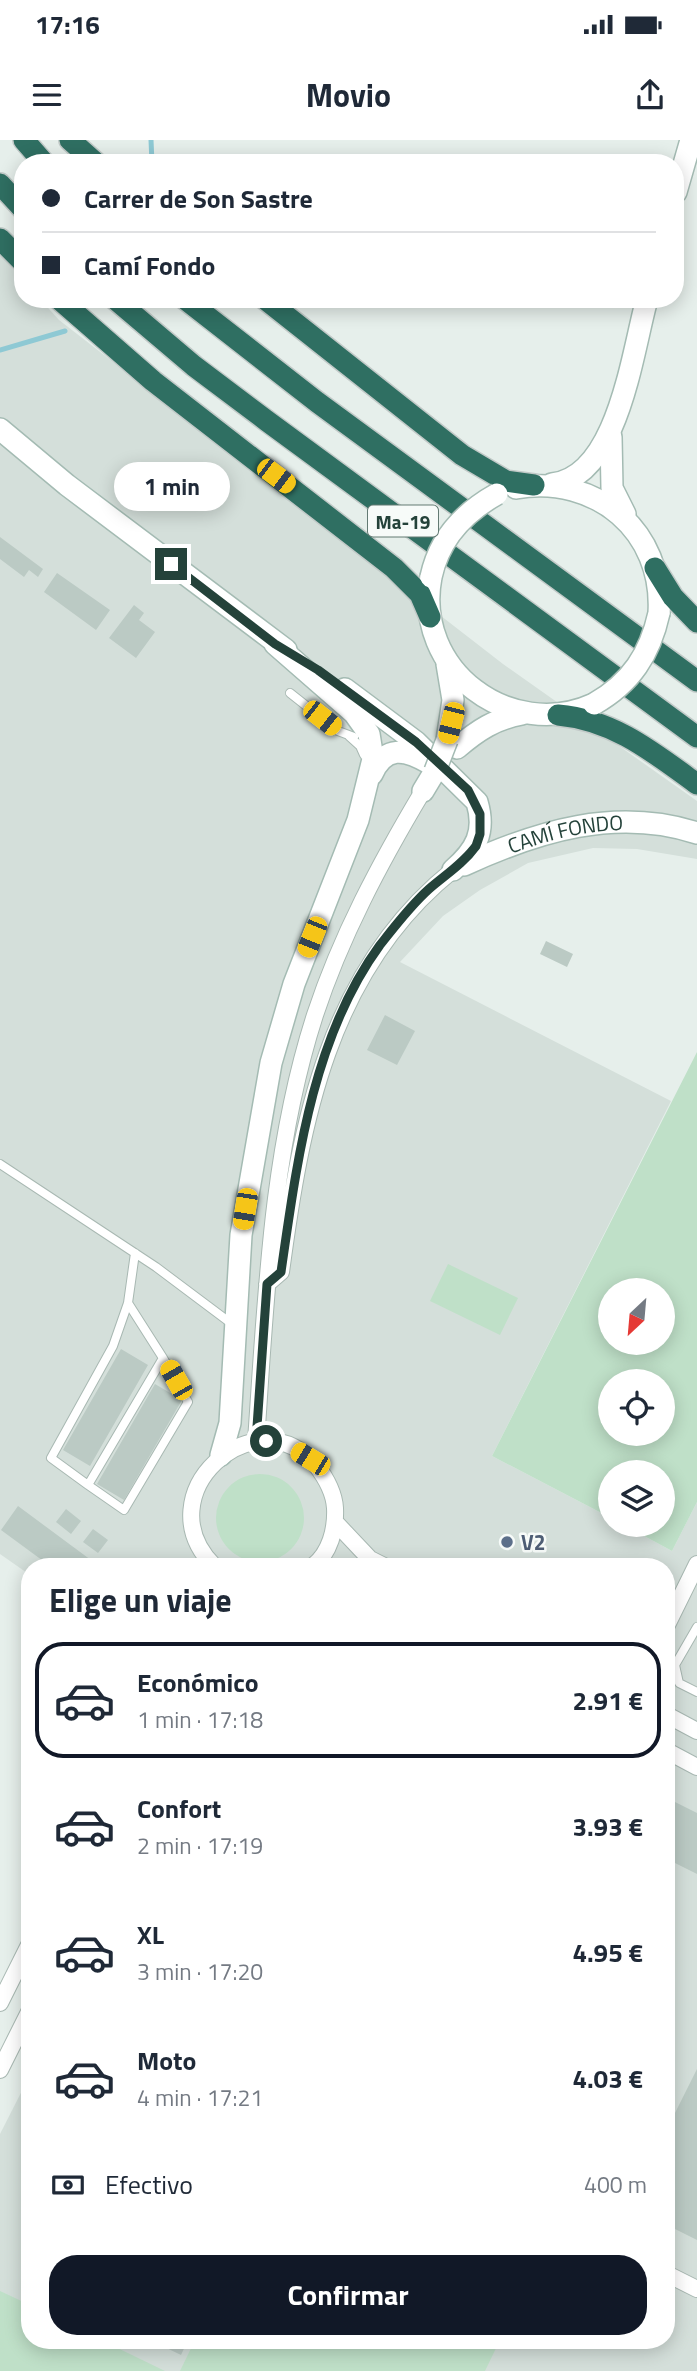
<!DOCTYPE html>
<html lang="es">
<meta charset="utf-8">
<style>
body{margin:0;font-family:"Titillium Web",sans-serif;background:#f6f6f7;color:#1f2937;height:100vh;display:flex;flex-direction:column;font-size:26px;white-space:nowrap}
*{box-sizing:border-box;margin:0}
p{font-size:23px;color:#747a83}
.icon{flex:none;width:38px;height:38px;fill:none;stroke:currentColor;stroke-width:2;stroke-linecap:round;stroke-linejoin:round}
.map{position:relative;flex:1;overflow:hidden}
.details{position:absolute;left:21px;top:1418px;width:654px;height:791px;display:flex;flex-direction:column;background:#fff;border-radius:28px;box-shadow:0 4px 18px #0003}
.details>*{flex:none}
.banner{position:absolute;left:14px;top:14px;width:670px;height:154px;border-radius:28px;box-shadow:0 4px 18px #0003;display:grid;align-content:center;height:154px;padding:0 28px;background:#fff}
.needle{width:46px;rotate:206deg}
.tools{position:absolute;left:598px;top:1138px;display:grid;gap:14px}
.tools a{display:grid;place-items:center;width:77px;height:77px;border-radius:50%;background:#fff;box-shadow:0 4px 18px #0003;font-size:35px}
.end{position:absolute;width:32px;height:32px;margin:-16px;border:9px solid #24423a;background:#fff;box-shadow:0 0 0 4px #fff}
.from{border-radius:50%}
.bubble{position:absolute;height:49px;border-radius:24px;background:#fff;box-shadow:0 4px 18px #0003;font-size:23px;font-weight:700;line-height:49px;text-align:center}
.car{position:absolute;width:21px;height:42px;margin:-21px -10px;border-radius:9px;box-shadow:0 0 5px 2px #0007;background:linear-gradient(#f5c518 24%,#345 0 40%,#f5c518 0 76%,#345 0 86%,#f5c518 0)}
.banner b{display:flex;align-items:center;gap:24px;height:66px;font-size:26px}
.banner b+b{border-top:2px solid #e0e1e3}
.banner i{width:18px;height:18px;background:#1f2937}
ul{padding:0;list-style:none}
li{display:flex;align-items:center;gap:21px;height:116px;margin:0 14px 10px;padding:0 14px;border:4px solid transparent;border-radius:28px}
li div{flex:1}
li b{display:block;font-size:26px}
li em{font-style:normal;font-weight:700}
li.current{border-color:#111827}
li>.icon{width:63px;height:63px;stroke-width:1.5}
h2{padding:0 28px;font-size:32px;line-height:84px}
.pay{display:flex;align-items:center;gap:18px;height:77px;padding:0 28px;font-size:26px}
.pay p{margin-inline-start:auto}
.action{display:flex;gap:14px;margin-top:auto;padding:14px 28px}
.action a{flex:1;height:80px;border-radius:28px;background:#111827;color:#fff;font-size:28px;font-weight:700;line-height:80px;text-align:center}
.status{display:flex;justify-content:space-between;align-items:center;height:49px;padding:0 35px;background:#fff;direction:ltr}
.status svg{height:19px;fill:currentColor}
header{display:flex;justify-content:space-between;align-items:center;height:91px;padding:0 28px;background:#fff;font-size:32px;font-weight:700}
.map>svg:first-child{display:block}
.built{fill:#d4dfda}
.green{fill:#bfe0c8;fill-rule:evenodd}
.lines{fill:none;stroke-linecap:round;stroke-linejoin:round}
.stream{stroke:#8ec9d4;stroke-width:5}
.building{fill:#bbcac4}
.lane-casing{stroke:#a8b8b2;stroke-width:10}
.street-casing{stroke:#a8b8b2;stroke-width:18}
.secondary-casing{stroke:#a4bbb3;stroke-width:24}
.highway-casing{stroke:#c2cac8;stroke-width:24}
.lane{stroke:#fff;stroke-width:8}
.street{stroke:#fff;stroke-width:16}
.secondary{stroke:#fff;stroke-width:21}
.highway{stroke:#2f6f62;stroke-width:21}
.secondary-bridge-casing{stroke:#a4bbb3;stroke-width:24;stroke-linecap:butt}
.secondary-bridge{stroke:#fff;stroke-width:21}
.route{stroke:#24423a;stroke-width:9}
.service-dot{fill:#5c6f8a;stroke:#f7fbf9;stroke-width:2.5}
.labels{text-anchor:middle;dominant-baseline:central;stroke-width:5;stroke-linejoin:round;paint-order:stroke}
.shield{fill:#f7fbf9;stroke:#637a73;stroke-width:2}
.shield-label{font-size:19px;font-weight:bold;fill:#24423a}
.street-label{font-size:21px;fill:#24423a;stroke:#f7fbf9}
.service-label{font-size:21px;font-weight:bold;fill:#4e5e75;stroke:#f7fbf9;text-anchor:start}
</style>
<div class="status"><b>17:16</b><svg viewBox="0 0 49 12"><path d="M0 12V9h3v3zM5 12V6h3v6zM10 12V3h3v9zM15 12V0h3v12zM26 1h20v11H26zM47 4h2v5h-2z"/></svg></div>
<header><svg class="icon" aria-label="menu" viewBox="0 0 24 24"><path d="M4 6h16M4 12h16M4 18h16"/></svg>Movio<svg class="icon" aria-label="share" viewBox="0 0 24 24"><path d="M12 15V3M7 8l5-5 5 5M5 13v7h14v-7"/></svg></header>
<div class="map">
<svg width="697" height="2231" viewBox="0 0 697 2231">
<rect width="100%" height="100%" fill="#e6efeb"/>
<!-- built -->
<path class="built" d="M 0,115 L 23,140 L 23,159 L 40,159 L 59,180 L 503,524 L 697,661 L 697,719 L 637,709 L 593,708 L 528,723 L 480,750 L 443,776 L 400,822 L 671,961 L 492,1316 L 611,1378 L 611,1384 L 622,1384 L 672,1411 L 697,1362 L 697,2231 L 0,2231 L 0,1994 L 30,1935 L 30,2200 L 667,2200 L 667,1426 L 30,1426 L 30,1435 L 0,1414 Z"/>
<!-- green -->
<path class="green" d="M 697,912 L 697,1362 L 672,1411 L 622,1384 L 663,1384 L 663,1332 L 611,1332 L 611,1378 L 492,1316 ZM 611,1150 L 663,1150 L 663,1202 L 611,1202 ZM 611,1241 L 663,1241 L 663,1293 L 611,1293 Z
M 448,1124 L 518,1158 L 500,1195 L 430,1161 Z
M216 1378a44 44 0 1 1 88 0a44 44 0 1 1-88 0Z
M 0,2151 L 30,2165 L 30,2200 L 101,2200 L 165,2231 L 0,2231 Z
M 195,2200 L 500,2200 L 485,2231 L 180,2231 Z"/>
<g class="lines">
<!-- stream -->
<path class="stream" d="M 151,0 L 152,23
M 0,210 L 65,191"/>
</g>
<!-- building -->
<path class="building" d="M 0,397 L 43,429 L 38,437 L 29,430 L 24,437 L 0,419 Z
M 57,433 L 110,470 L 96,490 L 44,452 Z
M 134,465 L 144,473 L 139,480 L 155,492 L 136,518 L 109,498 Z
M 546,801 L 573,814 L 567,827 L 540,814 Z
M 385,875 L 415,891 L 397,925 L 367,910 Z
M 121,1209 L 148,1225 L 90,1326 L 63,1310 Z
M 155,1244 L 182,1260 L 124,1360 L 97,1344 Z
M 18,1366 L 99,1426 L 50,1426 L 1,1390 Z
M 66,1369 L 81,1381 L 71,1394 L 56,1382 Z
M 93,1389 L 108,1400 L 98,1413 L 83,1402 Z
M 667,1658 L 697,1673 L 697,1734 L 667,1719 Z
M 697,1929 L 697,2100 L 667,2085 L 667,1989 Z
M 150,2200 L 188,2200 L 181,2215 Z"/>
<g class="lines">
<!-- lane casing -->
<g class="lane-casing">
<path id="lane" d="M 290,553 L 338,591 L 354,597
M 349,596 L 360,606 L 364,615
M 0,1024 L 156,1127 L 232,1184
M 128,1163 L 163,1218 L 88,1345 L 51,1318 L 113,1206 L 128,1163 L 135,1113
M 88,1345 L 124,1370 L 188,1262 L 163,1218
M 697,1487 L 675,1525 L 679,1543 L 697,1552"/>
</g>
<!-- street casing -->
<g class="street-casing">
<path id="street" d="M 267,1144 L 281,1132 C 301,983 328,830 453,730
M 256,1301 C 266,1159 271,1011 315,875 C 341,796 380,723 423,651
M 336,1383 L 370,1419 L 384,1426
M 214,1426 C 143,1355 255,1254 316,1325 C 326,1338 334,1352 335,1368 C 336,1389 330,1413 313,1426
M 667,1485 L 697,1424
M 667,1575 L 697,1591
M 667,1611 L 697,1627
M 0,1863 L 30,1803
M 0,1930 L 30,1870
M 667,2134 L 697,2149"/>
</g>
<!-- secondary casing -->
<g class="secondary-casing">
<g id="secondary">
<path d="M 676,52 L 691,0"/>
<path d="M 0,289 L 67,345 L 286,510"/>
<path d="M 611,297 L 612,348 L 625,374"/>
<path d="M 552,344 C 618,337 632,213 647,159"/>
<path d="M 516,348 C 596,334 664,391 659,473"/>
<path d="M 431,437 C 413,530 510,602 594,564"/>
<path d="M 345,549 L 416,602 L 477,662 C 486,692 476,710 453,730"/>
<path d="M 447,600 L 453,560 L 447,524"/>
<path d="M 457,608 C 478,590 495,579 522,574"/>
<path d="M 372,634 C 385,605 405,609 429,623"/>
<path d="M 423,651 L 435,631"/>
<path id="s1" d="M 464,725 C 538,691 616,667 697,693"/>
<path d="M 221,1315 L 230,1283 L 241,1095 L 271,923 L 294,844 L 358,680 L 373,619 L 369,594 L 354,573 L 275,504"/>
</g>
</g>
<!-- highway casing -->
<g class="highway-casing">
<path id="highway" d="M 24,0 L 44,23
M 70,0 L 96,23
M 0,44 L 23,69
M 0,99 L 23,122
M 59,159 L 153,241 L 394,428 L 420,454 L 430,477
M 115,159 L 194,226 L 267,281 L 697,597
M 185,159 L 317,262 L 697,541
M 265,159 L 462,315 L 506,341 L 534,345
M 655,428 L 673,457 L 697,482
M 558,575 C 614,580 653,612 697,644"/>
</g>
<!-- lane -->
<use href="#lane" class="lane"/>
<!-- street -->
<use href="#street" class="street"/>
<!-- secondary -->
<use href="#secondary" class="secondary"/>
<!-- highway -->
<use href="#highway" class="highway"/>
<!-- secondary-bridge casing -->
<g class="secondary-bridge-casing">
<path id="secondary-bridge" d="M 431,437 C 439,399 463,373 497,354
M 594,564 C 631,543 650,514 659,473
M 435,631 L 447,600"/>
</g>
<!-- secondary-bridge -->
<use href="#secondary-bridge" class="secondary-bridge"/>
</g>
<g class="lines">
<!-- route -->
<path class="route" d="M 171,424 L 275,504 L 318,530 L 416,602 L 468,650 L 480,674 L 480,694 L 476,706 C 463,724 445,735 429,749 C 411,765 395,786 380,805 C 312,898 297,1022 281,1132 L 267,1144 L 256,1301 L 266,1301"/>
</g>
<!-- markers -->
<circle class="service-dot" cx="507" cy="1402" r="7"/>
<g class="labels">
<!-- shield labels -->
<rect class="shield" x="368" y="365.5" width="70" height="31" rx="5"/>
<g class="shield-label">
<text x="403" y="381">Ma-19</text>
</g>
<!-- street labels -->
<g class="street-label">
<text stroke="none"><textPath href="#s1" startOffset="107">CAMÍ FONDO</textPath></text>
</g>
<!-- service labels -->
<g class="service-label">
<text x="521" y="1402">V2</text>
</g>
</g>
</svg>
<div class="tools">
<a><svg class="needle" viewBox="-14 -14 28 28"><path d="M0-13l5 13h-10z" fill="#e53935"/><path d="M0 13l5-13h-10z" fill="#747a83"/></svg></a>
<a><svg class="icon" aria-label="locate" viewBox="0 0 24 24"><circle cx="12" cy="12" r="6"/><path d="M12 2v4M12 18v4M2 12h4M18 12h4"/></svg></a>
<a><svg class="icon" aria-label="layers" viewBox="0 0 24 24"><path d="M12 4l9 5-9 5-9-5zM3 14l9 5 9-5"/></svg></a>
</div>
<i class="end from" style="left:266px;top:1301px"></i>
<i class="end" style="left:171px;top:424px"></i>
<div class="bubble" style="left:114px;top:322px;width:116px">1 min</div>
<i class="car" style="left:276px;top:336px;rotate:127deg"></i>
<i class="car" style="left:322px;top:578px;rotate:128deg"></i>
<i class="car" style="left:451px;top:583px;rotate:194deg"></i>
<i class="car" style="left:312px;top:797px;rotate:202deg"></i>
<i class="car" style="left:245px;top:1069px;rotate:189deg"></i>
<i class="car" style="left:176px;top:1240px;rotate:330deg"></i>
<i class="car" style="left:310px;top:1319px;rotate:301deg"></i>
<div class="banner">
<b><i class="from"></i>Carrer de Son Sastre</b>
<b><i></i>Camí Fondo</b>
</div>
<section class="details">
<h2>Elige un viaje</h2>
<ul>
<li class="current"><svg class="icon" aria-label="car" viewBox="0 0 24 24"><path d="M5 17H2v-5l4-1 3-4h7l3 4 3 1v5h-3M9 17h6M6 11h13"/><circle cx="7" cy="17" r="2"/><circle cx="17" cy="17" r="2"/></svg><div><b>Económico</b><p>1 min · 17:18</p></div><em>2.91 €</em></li>
<li><svg class="icon" aria-label="car" viewBox="0 0 24 24"><path d="M5 17H2v-5l4-1 3-4h7l3 4 3 1v5h-3M9 17h6M6 11h13"/><circle cx="7" cy="17" r="2"/><circle cx="17" cy="17" r="2"/></svg><div><b>Confort</b><p>2 min · 17:19</p></div><em>3.93 €</em></li>
<li><svg class="icon" aria-label="car" viewBox="0 0 24 24"><path d="M5 17H2v-5l4-1 3-4h7l3 4 3 1v5h-3M9 17h6M6 11h13"/><circle cx="7" cy="17" r="2"/><circle cx="17" cy="17" r="2"/></svg><div><b>XL</b><p>3 min · 17:20</p></div><em>4.95 €</em></li>
<li><svg class="icon" aria-label="car" viewBox="0 0 24 24"><path d="M5 17H2v-5l4-1 3-4h7l3 4 3 1v5h-3M9 17h6M6 11h13"/><circle cx="7" cy="17" r="2"/><circle cx="17" cy="17" r="2"/></svg><div><b>Moto</b><p>4 min · 17:21</p></div><em>4.03 €</em></li>
</ul>
<div class="pay"><svg class="icon" aria-label="cash" viewBox="0 0 24 24"><path d="M3 7h18v10H3z"/><circle cx="12" cy="12" r="2"/></svg>Efectivo<p>400 m</p></div>
<div class="action"><a>Confirmar</a></div>
</section>
</div>
